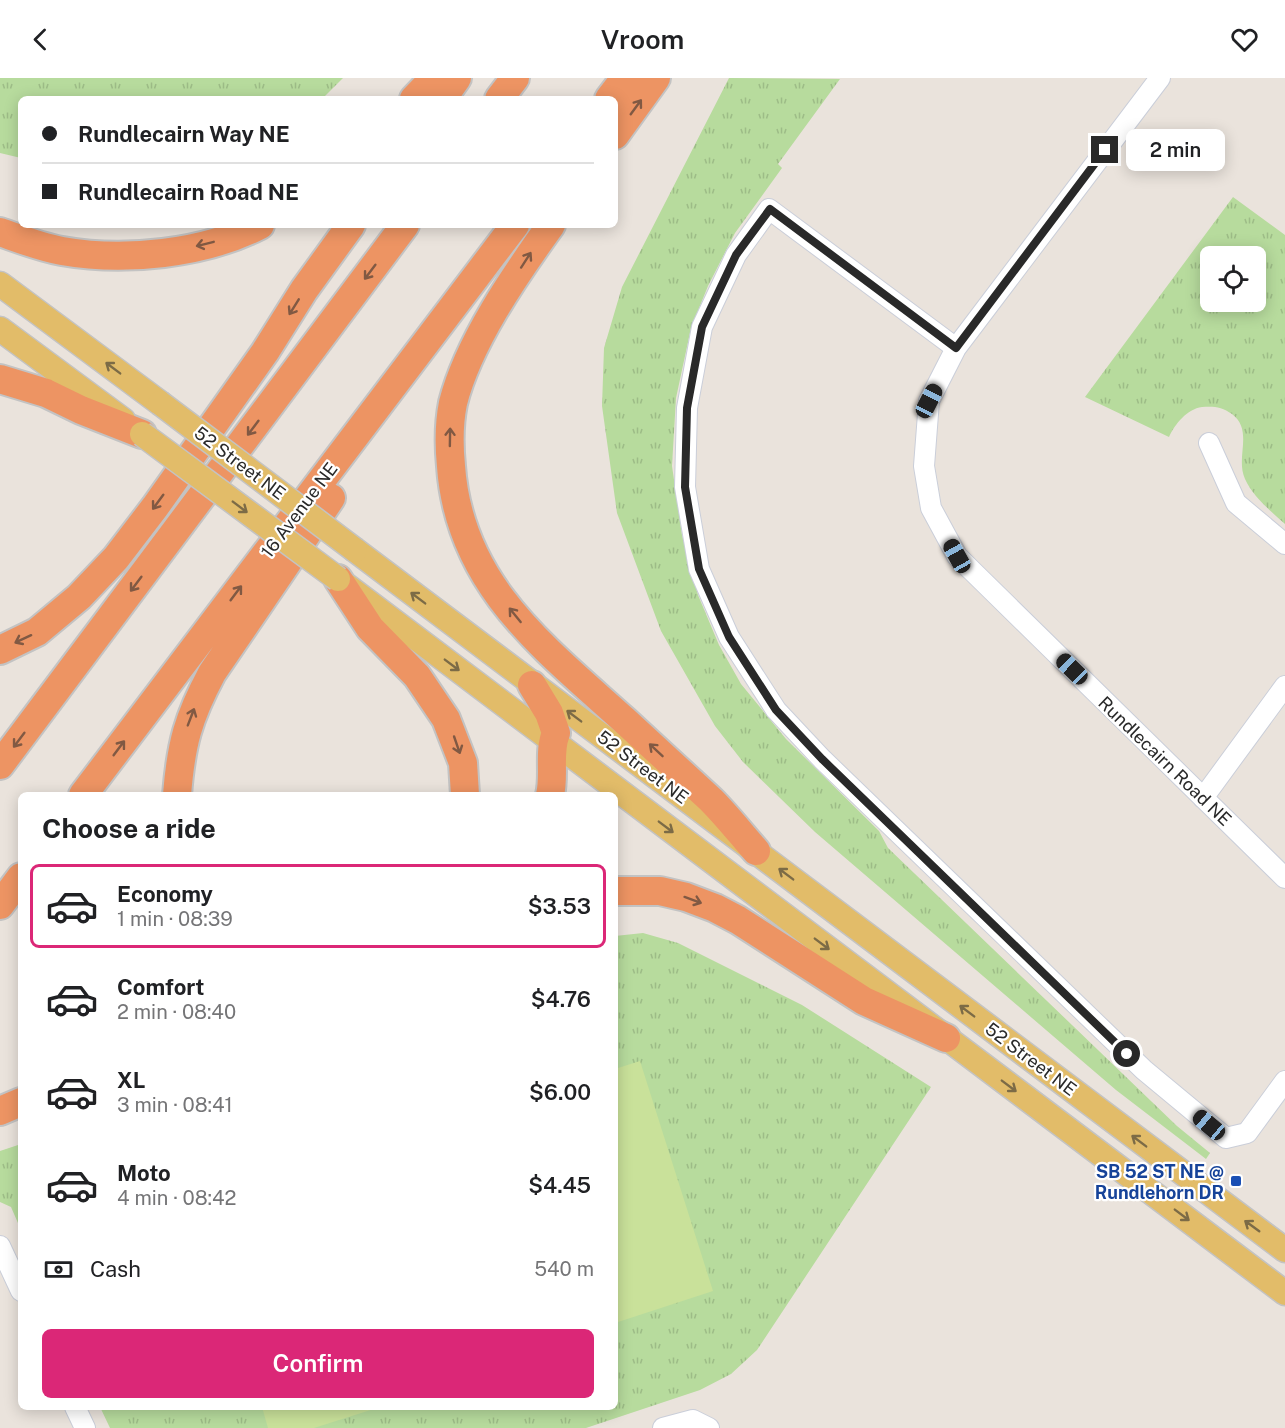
<!DOCTYPE html>
<meta charset="utf-8">
<style>
body{margin:0;font-family:"Public Sans",sans-serif;background:#f2f2f2;color:#202124;height:100vh;display:flex;flex-direction:column;font-size:22px;white-space:nowrap}
*{box-sizing:border-box;margin:0}
p{font-size:20px;color:#757577}
.icon{flex:none;width:33px;height:33px;fill:none;stroke:currentColor;stroke-width:2;stroke-linecap:round;stroke-linejoin:round}
.map{position:relative;flex:1;overflow:hidden}
.sheet{position:absolute;left:18px;top:714px;width:600px;height:618px;display:flex;flex-direction:column;background:#fff;border-radius:9px;box-shadow:0 3px 15px #0003}
.sheet>*{flex:none}
.guide{position:absolute;left:18px;top:18px;width:600px;height:132px;border-radius:9px;box-shadow:0 3px 15px #0003;display:grid;align-content:center;height:132px;padding:0 24px;background:#fff}
.fabs{position:absolute;left:1200px;top:168px;display:grid;gap:12px}
.fabs a{display:grid;place-items:center;width:66px;height:66px;border-radius:9px;background:#fff;box-shadow:0 3px 15px #0003;font-size:30px}
.end{position:absolute;width:27px;height:27px;margin:-14px;border:8px solid #292929;background:#fff;box-shadow:0 0 0 3px #fff}
.from{border-radius:50%}
.bubble{position:absolute;height:42px;border-radius:9px;background:#fff;box-shadow:0 3px 15px #0003;font-size:20px;font-weight:600;line-height:42px;text-align:center}
.car{position:absolute;width:18px;height:36px;margin:-18px -9px;border-radius:8px;box-shadow:0 0 4px 2px #0007;background:linear-gradient(#222 24%,#8ab4d8 0 40%,#222 0 76%,#8ab4d8 0 86%,#222 0)}
.guide b{display:flex;align-items:center;gap:21px;height:57px;font-size:22px}
.guide b+b{border-top:2px solid #e0e0e0}
.guide i{width:15px;height:15px;background:#202124}
ul{padding:0;list-style:none}
li{display:flex;align-items:center;gap:18px;height:84px;margin:0 12px 9px;padding:0 12px;border:3px solid transparent;border-radius:9px}
li div{flex:1}
li b{display:block;font-size:22px}
li em{font-style:normal;font-weight:600}
li.active{border-color:#db2777}
li>.icon{width:54px;height:54px;stroke-width:1.5}
h2{padding:0 24px;font-size:27px;line-height:72px}
.pay{display:flex;align-items:center;gap:15px;height:66px;padding:0 24px;font-size:22px}
.pay p{margin-inline-start:auto}
.button{display:flex;gap:12px;margin-top:auto;padding:12px 24px}
.button a{flex:1;height:69px;border-radius:9px;background:#db2777;color:#fff;font-size:24px;font-weight:600;line-height:69px;text-align:center}
header{display:flex;justify-content:space-between;align-items:center;height:78px;padding:0 24px;background:#fff;font-size:27px;font-weight:600}
.map>svg:first-child{display:block}
.grass{fill:url(#grass-tufts);fill-rule:evenodd}
.pitch{fill:#c9e19a}
.lines{fill:none;stroke-linecap:round;stroke-linejoin:round}
.minor-casing{stroke:#caced9;stroke-width:22}
.major-casing{stroke:#c3c3c3;stroke-width:27}
.highway-casing{stroke:#c3c3c3;stroke-width:32}
.minor{stroke:#fff;stroke-width:20}
.major{stroke:#e2bc69;stroke-width:24}
.highway{stroke:#ed9463;stroke-width:28}
.major-bridge-casing{stroke:#c3c3c3;stroke-width:27;stroke-linecap:butt}
.major-bridge{stroke:#e2bc69;stroke-width:24}
.oneway{stroke:#815943}
.oneway2{stroke:#7c6b46}
.route{stroke:#292929;stroke-width:8}
.transit-dot{fill:#1a4fb4;stroke:#fff;stroke-width:2}
.labels{text-anchor:middle;dominant-baseline:central;stroke-width:4.5;stroke-linejoin:round;paint-order:stroke}
.street-label{font-size:18px;fill:#292929;stroke:#fff}
.transit-label{font-size:18px;font-weight:bold;fill:#164399;stroke:#fff;text-anchor:end}
</style>
<header><svg class="icon" aria-label="back" viewBox="0 0 24 24"><path d="M15 5l-7 7 7 7"/></svg>Vroom<svg class="icon" aria-label="heart" viewBox="0 0 24 24"><path d="M12 20l-8-8c-3-5 5-10 8-4 3-6 11-1 8 4z"/></svg></header>
<div class="map">
<svg width="1285" height="1350" viewBox="0 0 1285 1350">
<defs>
<pattern id="grass-tufts" width="24" height="20" patternUnits="userSpaceOnUse" patternTransform="scale(1.5)"><rect width="24" height="20" fill="#b7db9d"/><path d="M3 7l-1-3M5 7V3M7 7l1-3M15 17l-1-3M17 17v-4M19 17l1-3" fill="none" stroke="#9dbc87"/></pattern>
</defs>
<rect width="100%" height="100%" fill="#eae3dc"/>
<!-- grass -->
<path class="grass" d="M 0,0 L 343,0 L 322,21 L 21,21 L 21,80 L 0,75 Z
M 729,0 L 840,1 L 778,86 L 782,90 L 735,155 L 708,208 L 691,250 L 676,320 L 672,388 L 682,457 L 698,517 L 719,567 L 741,606 L 786,661 L 879,753 L 888,770 L 1177,1048 L 1210,1075 L 1206,1081 L 1116,1012 L 815,754 L 743,684 L 715,648 L 661,553 L 617,435 L 602,328 L 604,270 L 622,209 Z
M 1233,119 L 1285,157 L 1285,446 C 1271,433 1253,419 1245,401 C 1235,379 1254,353 1232,336 C 1222,329 1214,328 1202,329 C 1187,331 1175,346 1169,359 L 1085,319 ZM 1256,178 L 1256,224 L 1210,224 L 1210,178 Z
M 643,855 L 678,865 L 802,927 L 931,1009 L 757,1272 L 731,1296 L 700,1312 L 586,1350 L 110,1350 L 100,1329 L 615,1329 L 615,858 Z
M 21,1066 L 21,1152 L 11,1129 L 0,1124 L 0,1073 Z"/>
<!-- pitch -->
<path class="pitch" d="M 640,983 L 713,1213 L 615,1245 L 615,991 Z
M 262,1329 L 380,1329 L 314,1350 L 268,1350 Z"/>
<g class="lines">
<!-- minor casing -->
<g class="minor-casing">
<path id="minor" d="M 1160,0 L 956,270 L 929,323 L 924,388 L 931,430 L 957,478 L 1285,800
M 956,270 L 769,131 L 736,177 L 702,249 L 687,330 L 685,409 L 699,491 L 729,559 L 776,632 L 822,681 L 1144,992 L 1226,1060 L 1247,1055 L 1285,1003
M 1209,365 L 1236,425 L 1285,466
M 1203,720 L 1285,608
M 0,1168 L 21,1213
M 75,1329 L 85,1350
M 663,1350 L 693,1342 L 709,1350"/>
</g>
<!-- major casing -->
<g class="major-casing">
<path id="major" d="M 0,206 L 160,325
M 0,251 L 123,342
M 355,472 L 1285,1172
M 347,508 L 1285,1215"/>
</g>
<!-- highway casing -->
<g class="highway-casing">
<path id="highway" d="M 414,21 L 434,0
M 442,21 L 457,0
M 499,21 L 515,0
M 609,21 L 625,0
M 615,57 L 656,0
M 551,147 C 515,197 468,265 453,325 C 449,345 449,368 451,388 C 459,506 543,569 624,642 C 653,669 682,695 711,722 C 727,738 741,756 756,773
M 0,154 C 20,161 40,169 62,173 C 124,184 204,176 260,147
M 0,301 L 46,315 L 81,332 L 142,356
M 338,501 L 370,550 L 417,598 L 446,641 L 463,685 L 465,717
M 0,572 L 37,554 L 79,519 L 116,480 L 155,429 L 265,274 L 304,212 L 351,147
M 532,607 L 549,635 L 556,655 C 548,674 555,697 550,717
M 0,687 L 405,147
M 83,717 L 515,147
M 177,717 C 181,666 188,640 212,595 L 331,420
M 615,813 L 660,813 L 686,819 L 715,830 L 738,842 L 864,923 L 946,960
M 0,827 L 21,799
M 0,1033 L 21,1024"/>
</g>
<!-- minor -->
<use href="#minor" class="minor"/>
<!-- major -->
<use href="#major" class="major"/>
<!-- highway -->
<use href="#highway" class="highway"/>
<!-- major-bridge casing -->
<g class="major-bridge-casing">
<path id="major-bridge" d="M 160,325 L 355,472
M 142,356 L 338,501"/>
</g>
<!-- major-bridge -->
<use href="#major-bridge" class="major-bridge"/>
</g>
<!-- one-way arrows -->
<defs><path id="oneway-shaft" d="M-6 0H5M1.5-3L5.5 0L1.5 3" fill="none" stroke-width="1.6" stroke-linecap="round" stroke-linejoin="round" transform="scale(1.5)"/></defs>
<g class="oneway">
<use href="#oneway-shaft" transform="translate(636 29) rotate(-54)"/>
<use href="#oneway-shaft" transform="translate(205 166) rotate(166)"/>
<use href="#oneway-shaft" transform="translate(526 182) rotate(-57)"/>
<use href="#oneway-shaft" transform="translate(370 194) rotate(127)"/>
<use href="#oneway-shaft" transform="translate(294 229) rotate(122)"/>
<use href="#oneway-shaft" transform="translate(253 350) rotate(127)"/>
<use href="#oneway-shaft" transform="translate(450 359) rotate(-89)"/>
<use href="#oneway-shaft" transform="translate(158 424) rotate(126)"/>
<use href="#oneway-shaft" transform="translate(136 506) rotate(127)"/>
<use href="#oneway-shaft" transform="translate(236 515) rotate(-53)"/>
<use href="#oneway-shaft" transform="translate(515 537) rotate(-129)"/>
<use href="#oneway-shaft" transform="translate(23 561) rotate(155)"/>
<use href="#oneway-shaft" transform="translate(191 639) rotate(-69)"/>
<use href="#oneway-shaft" transform="translate(19 662) rotate(127)"/>
<use href="#oneway-shaft" transform="translate(457 667) rotate(71)"/>
<use href="#oneway-shaft" transform="translate(119 670) rotate(-53)"/>
<use href="#oneway-shaft" transform="translate(656 672) rotate(-137)"/>
<use href="#oneway-shaft" transform="translate(693 822) rotate(20)"/>
</g>
<g class="oneway2">
<use href="#oneway-shaft" transform="translate(113 290) rotate(-143)"/>
<use href="#oneway-shaft" transform="translate(240 429) rotate(37)"/>
<use href="#oneway-shaft" transform="translate(418 520) rotate(-143)"/>
<use href="#oneway-shaft" transform="translate(452 587) rotate(37)"/>
<use href="#oneway-shaft" transform="translate(574 638) rotate(-143)"/>
<use href="#oneway-shaft" transform="translate(666 749) rotate(37)"/>
<use href="#oneway-shaft" transform="translate(786 796) rotate(-143)"/>
<use href="#oneway-shaft" transform="translate(822 866) rotate(37)"/>
<use href="#oneway-shaft" transform="translate(967 933) rotate(-143)"/>
<use href="#oneway-shaft" transform="translate(1009 1008) rotate(37)"/>
<use href="#oneway-shaft" transform="translate(1139 1063) rotate(-143)"/>
<use href="#oneway-shaft" transform="translate(1182 1137) rotate(37)"/>
<use href="#oneway-shaft" transform="translate(1252 1148) rotate(-144)"/>
</g>
<g class="lines">
<!-- route -->
<path class="route" d="M 1105,72 L 956,270 L 770,131 L 736,177 L 702,249 L 687,330 L 685,409 L 699,491 L 729,559 L 776,632 L 822,681 L 1127,976"/>
</g>
<!-- markers -->
<rect class="transit-dot" x="1230" y="1097" width="12" height="12" rx="3"/>
<g class="labels">
<!-- street labels -->
<g class="street-label">
<text transform="translate(240 385) rotate(37)">52 Street NE</text>
<text transform="translate(299 432) rotate(-53)">16 Avenue NE</text>
<text transform="translate(1165 683) rotate(44)">Rundlecairn Road NE</text>
<text transform="translate(643 689) rotate(37)">52 Street NE</text>
<text transform="translate(1031 981) rotate(37)">52 Street NE</text>
</g>
<!-- transit labels -->
<g class="transit-label">
<text x="1224" y="1093">SB 52 ST NE @<tspan x="1224" dy="21">Rundlehorn DR</tspan></text>
</g>
</g>
</svg>
<div class="fabs">
<a><svg class="icon" aria-label="locate" viewBox="0 0 24 24"><circle cx="12" cy="12" r="6"/><path d="M12 2v4M12 18v4M2 12h4M18 12h4"/></svg></a>
</div>
<i class="end from" style="left:1127px;top:976px"></i>
<i class="end" style="left:1105px;top:72px"></i>
<div class="bubble" style="left:1126px;top:51px;width:99px">2 min</div>
<i class="car" style="left:929px;top:323px;rotate:27deg"></i>
<i class="car" style="left:957px;top:478px;rotate:331deg"></i>
<i class="car" style="left:1072px;top:591px;rotate:314deg"></i>
<i class="car" style="left:1209px;top:1047px;rotate:310deg"></i>
<div class="guide">
<b><i class="from"></i>Rundlecairn Way NE</b>
<b><i></i>Rundlecairn Road NE</b>
</div>
<section class="sheet">
<h2>Choose a ride</h2>
<ul>
<li class="active"><svg class="icon" aria-label="car" viewBox="0 0 24 24"><path d="M5 17H2v-5l4-1 3-4h7l3 4 3 1v5h-3M9 17h6M6 11h13"/><circle cx="7" cy="17" r="2"/><circle cx="17" cy="17" r="2"/></svg><div><b>Economy</b><p>1 min · 08:39</p></div><em>$3.53</em></li>
<li><svg class="icon" aria-label="car" viewBox="0 0 24 24"><path d="M5 17H2v-5l4-1 3-4h7l3 4 3 1v5h-3M9 17h6M6 11h13"/><circle cx="7" cy="17" r="2"/><circle cx="17" cy="17" r="2"/></svg><div><b>Comfort</b><p>2 min · 08:40</p></div><em>$4.76</em></li>
<li><svg class="icon" aria-label="car" viewBox="0 0 24 24"><path d="M5 17H2v-5l4-1 3-4h7l3 4 3 1v5h-3M9 17h6M6 11h13"/><circle cx="7" cy="17" r="2"/><circle cx="17" cy="17" r="2"/></svg><div><b>XL</b><p>3 min · 08:41</p></div><em>$6.00</em></li>
<li><svg class="icon" aria-label="car" viewBox="0 0 24 24"><path d="M5 17H2v-5l4-1 3-4h7l3 4 3 1v5h-3M9 17h6M6 11h13"/><circle cx="7" cy="17" r="2"/><circle cx="17" cy="17" r="2"/></svg><div><b>Moto</b><p>4 min · 08:42</p></div><em>$4.45</em></li>
</ul>
<div class="pay"><svg class="icon" aria-label="cash" viewBox="0 0 24 24"><path d="M3 7h18v10H3z"/><circle cx="12" cy="12" r="2"/></svg>Cash<p>540 m</p></div>
<div class="button"><a>Confirm</a></div>
</section>
</div>
